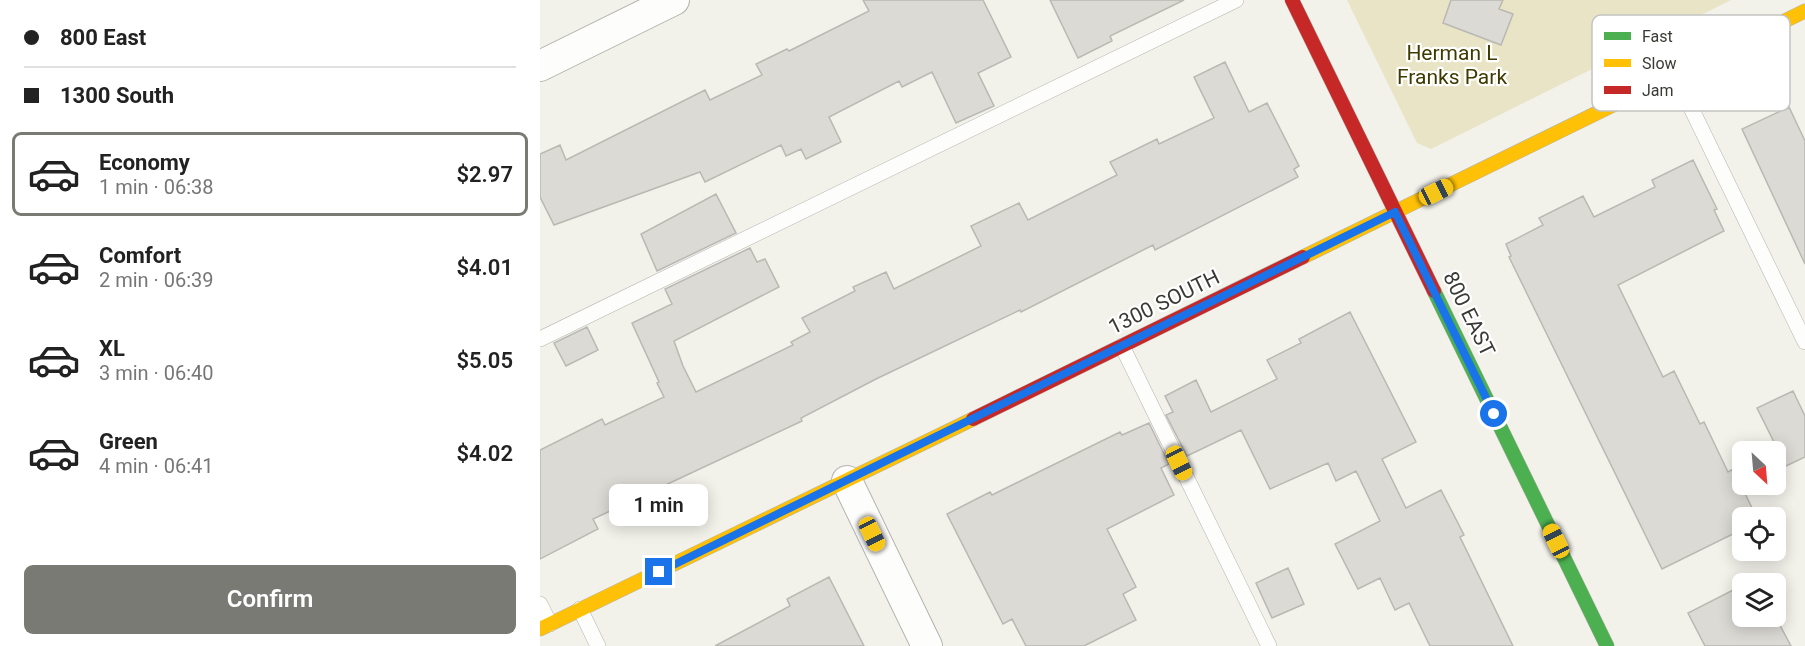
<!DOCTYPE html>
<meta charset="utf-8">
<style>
body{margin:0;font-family:Roboto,sans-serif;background:#f6f6f6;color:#222;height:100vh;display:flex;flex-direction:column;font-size:22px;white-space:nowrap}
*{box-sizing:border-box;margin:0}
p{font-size:20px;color:#767676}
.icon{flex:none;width:33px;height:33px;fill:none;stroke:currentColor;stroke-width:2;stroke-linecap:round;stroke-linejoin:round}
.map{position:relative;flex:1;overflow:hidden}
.sheet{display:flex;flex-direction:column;background:#fff;width:540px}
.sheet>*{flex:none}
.top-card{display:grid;align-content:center;height:132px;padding:0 24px;background:#fff}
.needle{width:39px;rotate:154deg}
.tools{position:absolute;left:1192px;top:441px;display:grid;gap:12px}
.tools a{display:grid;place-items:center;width:54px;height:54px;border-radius:9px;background:#fff;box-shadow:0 3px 15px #0003;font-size:30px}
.end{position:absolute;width:27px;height:27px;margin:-14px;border:8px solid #1a73e8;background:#fff;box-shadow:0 0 0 3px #fff}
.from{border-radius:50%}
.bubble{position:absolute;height:42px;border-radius:9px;background:#fff;box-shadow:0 3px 15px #0003;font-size:20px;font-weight:600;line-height:42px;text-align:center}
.car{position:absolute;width:18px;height:36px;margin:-18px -9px;border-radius:8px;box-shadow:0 0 4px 2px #0007;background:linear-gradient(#f5c518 24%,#345 0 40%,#f5c518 0 76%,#345 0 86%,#f5c518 0)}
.top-card b{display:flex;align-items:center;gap:21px;height:57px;font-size:22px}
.top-card b+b{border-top:2px solid #e0e0e0}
.top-card i{width:15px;height:15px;background:#222}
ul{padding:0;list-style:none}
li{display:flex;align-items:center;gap:18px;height:84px;margin:0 12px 9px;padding:0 12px;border:3px solid transparent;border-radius:9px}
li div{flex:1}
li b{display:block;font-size:22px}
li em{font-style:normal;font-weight:600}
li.selected{border-color:#7a7a74}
li>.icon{width:54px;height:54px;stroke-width:1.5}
.action{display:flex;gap:12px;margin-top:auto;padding:12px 24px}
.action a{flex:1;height:69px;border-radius:9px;background:#7a7a74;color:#fff;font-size:24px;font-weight:600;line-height:69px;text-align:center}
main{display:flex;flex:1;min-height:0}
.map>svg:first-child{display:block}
.green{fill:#e8e4c5}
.building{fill:#dbdad5;stroke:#b9b8b2;stroke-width:1.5}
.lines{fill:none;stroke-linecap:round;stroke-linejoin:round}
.lane-casing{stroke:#b4b4af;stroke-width:16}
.street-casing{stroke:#b4b4af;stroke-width:32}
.fast-casing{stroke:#b4b4af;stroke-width:15}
.slow-casing{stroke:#b4b4af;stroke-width:15}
.jam-casing{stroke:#b4b4af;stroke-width:15}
.lane{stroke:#fdfdfc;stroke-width:15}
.street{stroke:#fdfdfc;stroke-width:30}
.fast{stroke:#4caf50;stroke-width:14}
.slow{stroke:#ffc107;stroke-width:14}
.jam{stroke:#c62828;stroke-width:14}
.route{stroke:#1a73e8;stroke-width:8}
.labels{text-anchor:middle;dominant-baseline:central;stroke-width:4.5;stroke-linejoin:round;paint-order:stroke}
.park-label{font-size:21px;fill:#3f3a00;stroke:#fff}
.street-label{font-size:21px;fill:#3a3a35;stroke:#fff}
.key{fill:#fff;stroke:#c4c4c2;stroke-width:1.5}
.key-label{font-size:16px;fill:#3a3a35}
</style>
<main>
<section class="sheet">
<div class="top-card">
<b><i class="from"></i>800 East</b>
<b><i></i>1300 South</b>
</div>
<ul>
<li class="selected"><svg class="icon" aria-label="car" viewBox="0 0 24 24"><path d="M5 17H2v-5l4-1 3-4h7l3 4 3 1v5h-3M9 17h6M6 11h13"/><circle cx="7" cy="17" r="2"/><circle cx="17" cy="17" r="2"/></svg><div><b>Economy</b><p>1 min · 06:38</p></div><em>$2.97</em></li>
<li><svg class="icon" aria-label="car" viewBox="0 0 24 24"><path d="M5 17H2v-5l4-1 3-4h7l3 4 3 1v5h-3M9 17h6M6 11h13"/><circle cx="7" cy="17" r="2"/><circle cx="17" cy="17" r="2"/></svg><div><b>Comfort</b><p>2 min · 06:39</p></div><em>$4.01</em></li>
<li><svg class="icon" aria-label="car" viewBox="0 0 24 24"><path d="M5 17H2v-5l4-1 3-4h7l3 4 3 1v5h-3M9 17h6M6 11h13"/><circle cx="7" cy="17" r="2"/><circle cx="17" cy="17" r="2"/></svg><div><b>XL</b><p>3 min · 06:40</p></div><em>$5.05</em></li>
<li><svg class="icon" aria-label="car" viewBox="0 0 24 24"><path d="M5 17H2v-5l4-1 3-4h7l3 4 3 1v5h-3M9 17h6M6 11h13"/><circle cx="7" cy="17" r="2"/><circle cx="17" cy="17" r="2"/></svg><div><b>Green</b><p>4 min · 06:41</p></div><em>$4.02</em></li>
</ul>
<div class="action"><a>Confirm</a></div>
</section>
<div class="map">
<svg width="1265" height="646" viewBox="0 0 1265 646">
<rect width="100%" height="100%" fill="#f2f1ea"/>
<!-- green -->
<path class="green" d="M 807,0 L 1191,0 L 891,149 L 877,143 Z"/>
<!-- building -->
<path class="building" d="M 323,0 L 443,0 L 471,57 L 438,73 L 454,106 L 416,123 L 392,72 L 362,87 L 359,81 L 289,117 L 301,142 L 266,159 L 261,149 L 246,156 L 241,145 L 165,182 L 160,172 L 14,225 L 0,197 L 0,154 L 20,145 L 26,160 L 165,90 L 170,100 L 222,75 L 216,64 L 247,49 L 249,51 L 329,11 Z
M 510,0 L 644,0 L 570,36 L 572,41 L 538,58 Z
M 911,0 L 963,0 L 959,9 L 973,14 L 961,45 L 903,23 Z
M 685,62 L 709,112 L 727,103 L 759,166 L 754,169 L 758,177 L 615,250 L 613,245 L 481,312 L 480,310 L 336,379 L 261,418 L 262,421 L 53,519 L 58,529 L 0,559 L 0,450 L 62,419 L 65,425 L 124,397 L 117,383 L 119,382 L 92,323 L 132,304 L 125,289 L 210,248 L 217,262 L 225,259 L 239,287 L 134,341 L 143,366 L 156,392 L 253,345 L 251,342 L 270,332 L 262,318 L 315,291 L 313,287 L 346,272 L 354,289 L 441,246 L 431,226 L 479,203 L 488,220 L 577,175 L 570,162 L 617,139 L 619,144 L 674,118 L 654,77 Z
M 1249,107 L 1265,141 L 1265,264 L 1202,129 Z
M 1153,160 L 1177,209 L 1174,210 L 1184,231 L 1078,285 L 1123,377 L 1134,371 L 1160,424 L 1164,422 L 1188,472 L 1193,469 L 1217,518 L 1203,518 L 1203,529 L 1122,569 L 969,257 L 971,256 L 966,244 L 1003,225 L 999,218 L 1043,196 L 1054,217 L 1115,187 L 1112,180 Z
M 176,194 L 196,233 L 117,271 L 101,234 Z
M 810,312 L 876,442 L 842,459 L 866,508 L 901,490 L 924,535 L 920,537 L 973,646 L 890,646 L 869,603 L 855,610 L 840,578 L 818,589 L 795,544 L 840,521 L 816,471 L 796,481 L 788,463 L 730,489 L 701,430 L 647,456 L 626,415 L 633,412 L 625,396 L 656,380 L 671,412 L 737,379 L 727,360 L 761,343 L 759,339 Z
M 47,327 L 58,350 L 26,366 L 14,343 Z
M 1253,391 L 1265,416 L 1265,457 L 1246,466 L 1217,408 Z
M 609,423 L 629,464 L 621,468 L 634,495 L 567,529 L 596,587 L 583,594 L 596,620 L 544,646 L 486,646 L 472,619 L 463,624 L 407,514 L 450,492 L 452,495 L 580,432 L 582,435 Z
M 748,568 L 764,604 L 732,618 L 716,583 Z
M 289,577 L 324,646 L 175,646 L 250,606 L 247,599 Z
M 1203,585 L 1203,616 L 1235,616 L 1251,646 L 1165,646 L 1148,613 Z"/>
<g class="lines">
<!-- lane casing -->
<g class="lane-casing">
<path id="lane" d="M 1135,75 L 1265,342
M 0,339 L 696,0
M 582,346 L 729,646
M 0,604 L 10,624
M 40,609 L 58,646"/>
</g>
<!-- street casing -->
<g class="street-casing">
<path id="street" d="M 0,66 L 134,0
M 307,481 L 387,646"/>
</g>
<!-- fast casing -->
<g class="fast-casing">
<path id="fast" d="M 894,291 L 1067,646"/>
</g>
<!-- slow casing -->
<g class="slow-casing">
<path id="slow" d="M 763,257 L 1265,11
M 0,629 L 433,419"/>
</g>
<!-- jam casing -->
<g class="jam-casing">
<path id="jam" d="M 752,0 L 894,291
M 433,419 L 763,257"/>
</g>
<!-- lane -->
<use href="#lane" class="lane"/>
<!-- street -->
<use href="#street" class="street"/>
<!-- fast -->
<use href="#fast" class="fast"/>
<!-- slow -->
<use href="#slow" class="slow"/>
<!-- jam -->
<use href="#jam" class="jam"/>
</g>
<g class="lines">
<!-- route -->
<path class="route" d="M 119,572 L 855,212 L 954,414"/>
</g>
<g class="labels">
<!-- park labels -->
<g class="park-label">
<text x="912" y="53">Herman L<tspan x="912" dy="24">Franks Park</tspan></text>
</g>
<!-- street labels -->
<g class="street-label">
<text transform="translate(624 302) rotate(-26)">1300 SOUTH</text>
<text transform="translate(929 314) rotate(64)">800 EAST</text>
</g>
</g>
<!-- legend -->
<rect x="1052" y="15" width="198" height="96" rx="9" class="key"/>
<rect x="1064" y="32" width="27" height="8" fill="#4caf50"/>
<rect x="1064" y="59" width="27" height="8" fill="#ffc107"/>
<rect x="1064" y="86" width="27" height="8" fill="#c62828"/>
<g class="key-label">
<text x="1102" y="42">Fast</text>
<text x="1102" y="69">Slow</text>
<text x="1102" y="96">Jam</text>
</g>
</svg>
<div class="tools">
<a><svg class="needle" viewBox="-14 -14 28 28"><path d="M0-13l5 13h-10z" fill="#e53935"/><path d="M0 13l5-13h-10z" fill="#767676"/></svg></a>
<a><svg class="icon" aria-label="locate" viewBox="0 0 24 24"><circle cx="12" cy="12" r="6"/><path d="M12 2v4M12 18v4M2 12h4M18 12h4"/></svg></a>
<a><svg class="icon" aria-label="layers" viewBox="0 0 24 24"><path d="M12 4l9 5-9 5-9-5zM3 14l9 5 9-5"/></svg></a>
</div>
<i class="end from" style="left:954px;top:414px"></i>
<i class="end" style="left:119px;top:572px"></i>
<div class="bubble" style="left:69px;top:484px;width:99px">1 min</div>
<i class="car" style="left:896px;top:192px;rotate:64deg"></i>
<i class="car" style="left:639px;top:463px;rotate:154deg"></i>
<i class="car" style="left:332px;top:534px;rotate:154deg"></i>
<i class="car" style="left:1016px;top:541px;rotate:334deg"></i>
</div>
</main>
